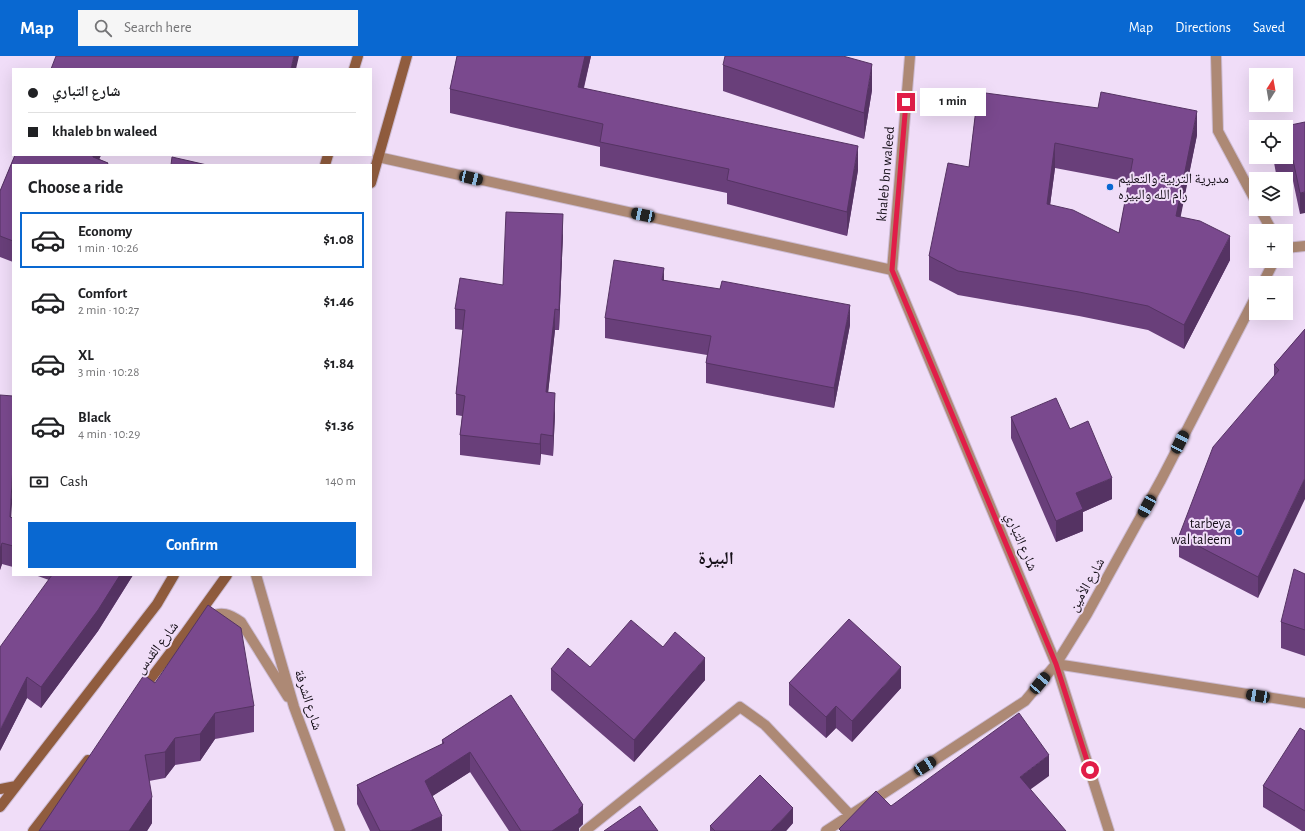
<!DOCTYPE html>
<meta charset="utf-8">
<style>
body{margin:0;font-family:"Alegreya Sans","Noto Naskh Arabic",sans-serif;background:#f6f6f6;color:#202124;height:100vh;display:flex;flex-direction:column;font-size:15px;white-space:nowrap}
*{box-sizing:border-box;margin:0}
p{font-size:13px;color:#757577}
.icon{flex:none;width:22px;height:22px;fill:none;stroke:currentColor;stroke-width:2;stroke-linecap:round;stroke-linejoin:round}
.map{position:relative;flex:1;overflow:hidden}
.panel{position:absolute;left:12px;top:108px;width:360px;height:412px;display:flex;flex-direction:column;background:#fff;border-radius:0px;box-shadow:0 4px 16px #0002}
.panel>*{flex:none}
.hud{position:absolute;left:12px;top:12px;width:360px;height:88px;border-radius:0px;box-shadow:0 4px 16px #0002;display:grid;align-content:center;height:88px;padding:0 16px;background:#fff}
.needle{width:26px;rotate:11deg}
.controls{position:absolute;left:1249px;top:12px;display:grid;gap:8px}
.controls a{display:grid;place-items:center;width:44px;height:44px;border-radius:0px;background:#fff;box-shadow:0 4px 16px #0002;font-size:20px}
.end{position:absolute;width:18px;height:18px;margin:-9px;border:5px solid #e11d48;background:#fff;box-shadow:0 0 0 2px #fff}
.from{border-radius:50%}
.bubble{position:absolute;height:28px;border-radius:0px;background:#fff;box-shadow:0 4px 16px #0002;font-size:13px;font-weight:700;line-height:28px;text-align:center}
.car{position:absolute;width:12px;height:24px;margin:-12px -6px;border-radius:5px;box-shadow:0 0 3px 1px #0007;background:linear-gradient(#222 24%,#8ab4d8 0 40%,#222 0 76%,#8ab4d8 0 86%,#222 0)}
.hud b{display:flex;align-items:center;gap:14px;height:38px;font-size:15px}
.hud b+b{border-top:1px solid #e0e0e0}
.hud i{width:10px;height:10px;background:#202124}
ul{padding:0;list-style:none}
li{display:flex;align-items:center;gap:12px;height:56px;margin:0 8px 6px;padding:0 8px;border:2px solid transparent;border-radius:0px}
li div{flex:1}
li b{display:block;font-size:15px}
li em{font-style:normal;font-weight:700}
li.on{border-color:#0968d1}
li>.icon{width:36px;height:36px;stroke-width:1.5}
h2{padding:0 16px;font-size:18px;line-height:48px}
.pay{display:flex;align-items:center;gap:10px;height:44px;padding:0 16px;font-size:15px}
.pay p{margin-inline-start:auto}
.cta{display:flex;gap:8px;margin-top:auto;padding:8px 16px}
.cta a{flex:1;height:46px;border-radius:0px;background:#0968d1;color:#fff;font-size:16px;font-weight:700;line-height:46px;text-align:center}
header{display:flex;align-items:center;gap:24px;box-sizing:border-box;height:56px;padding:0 20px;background:#0968d1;color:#fff}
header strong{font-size:19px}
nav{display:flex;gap:22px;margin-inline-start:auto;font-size:14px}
.search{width:280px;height:36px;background:#f6f6f6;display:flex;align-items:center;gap:10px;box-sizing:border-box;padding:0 14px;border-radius:0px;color:#757577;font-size:15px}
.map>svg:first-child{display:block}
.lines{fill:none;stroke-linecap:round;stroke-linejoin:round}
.minor-casing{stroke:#cdbcd4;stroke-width:12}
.secondary-casing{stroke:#cdbcd4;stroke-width:12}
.minor{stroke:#ad8975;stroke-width:10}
.secondary{stroke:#905c3e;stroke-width:10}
.wall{fill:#693f7a;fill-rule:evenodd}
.shaded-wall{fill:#553363}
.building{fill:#7a498e;stroke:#553363;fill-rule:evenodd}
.route{stroke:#e11d48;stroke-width:5}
.poi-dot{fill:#0968d1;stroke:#f0ddf8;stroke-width:1.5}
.labels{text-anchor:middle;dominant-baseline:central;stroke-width:4;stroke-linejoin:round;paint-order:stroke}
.street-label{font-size:14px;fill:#150f18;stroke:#f0ddf8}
.poi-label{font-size:14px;fill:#150f18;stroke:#f0ddf8;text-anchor:start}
.district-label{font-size:18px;font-weight:bold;fill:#150f18;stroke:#f0ddf8}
</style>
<header>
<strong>Map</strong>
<div class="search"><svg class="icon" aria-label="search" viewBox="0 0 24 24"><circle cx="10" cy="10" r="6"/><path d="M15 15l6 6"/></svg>Search here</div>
<nav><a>Map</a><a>Directions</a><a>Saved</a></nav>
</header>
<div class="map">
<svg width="1305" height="775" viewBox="0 0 1305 775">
<rect width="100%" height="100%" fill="#f0ddf8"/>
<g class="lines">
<!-- minor casing -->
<g class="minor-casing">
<path id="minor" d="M 910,0 L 892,214 L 1056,608 L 1109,775
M 1216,0 L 1218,75 L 1256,146
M 378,101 L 892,214
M 1260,153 L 1272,175
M 1286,192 L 1305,190
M 1263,227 L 1274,205
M 256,519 L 294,651 L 340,775
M 209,561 C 222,555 229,558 241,566 L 288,641
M 1056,608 L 1305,647
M 585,775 L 740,651 L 765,669 L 850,759
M 826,775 L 1025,645 L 1056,608 L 1087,558 L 1161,424 L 1256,240"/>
</g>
<!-- secondary casing -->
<g class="secondary-casing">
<path id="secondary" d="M 354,13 L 358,0
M 325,109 L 328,99
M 371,127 L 407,0
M 142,634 L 186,576 L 227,519
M 0,733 L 16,730
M 0,751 L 157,548 L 174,519
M 33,775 L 88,704"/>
</g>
<!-- minor -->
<use href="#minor" class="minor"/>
<!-- secondary -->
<use href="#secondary" class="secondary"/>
</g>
<!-- wall -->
<path class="wall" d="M 457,0 L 591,0 L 584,32 L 858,114 L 847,180 L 727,148 L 727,137 L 600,110 L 600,91 L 450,57 L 450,33 Z
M 723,9 L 872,34 L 864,83 L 723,35 Z
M 978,36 L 1197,79 L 1180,161 L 1230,204 L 1184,293 L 1148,274 L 1079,260 L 958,239 L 929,224 L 929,200 L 969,111 ZM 1055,112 L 1129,126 L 1119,177 L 1050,149 Z
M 1305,66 L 1300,158 L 1293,125 L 1286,127 L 1286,123 L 1277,123 L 1273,101 L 1286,101 Z
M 15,99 L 101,99 L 99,103 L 108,107 L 108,109 L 13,109 L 13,206 L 0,201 L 0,135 Z
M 563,178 L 559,274 L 555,274 L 548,336 L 555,358 L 553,400 L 541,398 L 540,409 L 460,399 L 460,379 L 462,360 L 456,359 L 456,338 L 463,274 L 455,273 L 455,253 L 503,229 Z
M 664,224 L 850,269 L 834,352 L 706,327 L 706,307 L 707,299 L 605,282 L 605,262 Z
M 1305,273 L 1258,542 L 1179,501 L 1179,480 L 1274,321 L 1274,309 Z
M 0,339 L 11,461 L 13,462 L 13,511 L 2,508 L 0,514 Z
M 1011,361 L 1070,373 L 1112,443 L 1083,456 L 1083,475 L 1056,486 L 1011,382 Z
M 1305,518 L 1305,600 L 1281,592 L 1281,566 Z
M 35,519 L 133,519 L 98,575 L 41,652 L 27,642 L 0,695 L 49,524 Z
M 663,591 L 705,624 L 634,706 L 551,634 L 551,613 L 590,611 Z
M 155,627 L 254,650 L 254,676 L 215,683 L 200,705 L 175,709 L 165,722 L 149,725 L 152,767 L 147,775 L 39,775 Z
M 789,627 L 901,632 L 852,686 L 836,672 L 826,682 L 789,649 Z
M 511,639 L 583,768 L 579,772 L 579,775 L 509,775 L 470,716 L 432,740 L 442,775 L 370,775 L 357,748 L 357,729 L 442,688 L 442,684 Z
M 1305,675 L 1305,775 L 1302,775 L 1263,751 L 1263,730 Z
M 793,767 L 786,775 L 710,775 L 710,770 Z"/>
<!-- shaded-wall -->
<path class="shaded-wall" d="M 294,0 L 299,0 L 296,13 L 291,13 Z
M 585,0 L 591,0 L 578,55 L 578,31 Z
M 872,8 L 872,34 L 864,83 L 864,57 Z
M 1197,55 L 1197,79 L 1176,184 L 1176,160 Z
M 1055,87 L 1055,112 L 1047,172 L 1047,148 Z
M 858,90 L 858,114 L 847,180 L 847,156 Z
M 93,99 L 101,99 L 97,109 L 93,101 Z
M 1305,136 L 1305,157 L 1300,158 L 1300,137 Z
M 563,158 L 563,178 L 559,274 L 559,254 Z
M 1230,180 L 1230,204 L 1184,293 L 1184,269 Z
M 664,212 L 664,232 L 662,224 Z
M 850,249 L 850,269 L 834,352 L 834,332 Z
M 555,253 L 555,274 L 546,356 L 546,336 Z
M 555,337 L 555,358 L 553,400 L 553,380 Z
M 541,378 L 541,398 L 540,409 L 540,388 Z
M 13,410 L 13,431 L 10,482 L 10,461 Z
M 1112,422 L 1112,443 L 1083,456 L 1083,475 L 1056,486 L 1056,465 L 1076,437 Z
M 1305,422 L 1305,443 L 1258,542 L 1258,521 Z
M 2,487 L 2,508 L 0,514 L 0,493 Z
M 120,519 L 133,519 L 98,575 L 41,652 L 41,631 Z
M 705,602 L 705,624 L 634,706 L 634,684 Z
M 901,611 L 901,632 L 852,686 L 852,665 Z
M 27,621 L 27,642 L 0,695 L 0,674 Z
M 836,650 L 836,672 L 826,682 L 826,661 Z
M 215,657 L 215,683 L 200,705 L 200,678 Z
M 175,682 L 175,709 L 165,722 L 165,696 Z
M 470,696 L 470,716 L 425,745 L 425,725 Z
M 1049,699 L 1049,720 L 1020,741 L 1020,721 Z
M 152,741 L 152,767 L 147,775 L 129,775 Z
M 583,749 L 583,768 L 579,772 L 579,775 L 552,775 L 579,753 Z
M 793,752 L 793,767 L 786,775 L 771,775 Z
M 442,760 L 442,775 L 410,775 Z"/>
<!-- building -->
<path class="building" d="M 56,0 L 294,0 L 291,13 L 51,13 Z
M 457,0 L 585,0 L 578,31 L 858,90 L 847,156 L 727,124 L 729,113 L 600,86 L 603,68 L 450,33 Z
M 725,0 L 843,0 L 872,8 L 864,57 L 723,9 Z
M 978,36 L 1098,52 L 1101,36 L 1197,55 L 1176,160 L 1200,165 L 1230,180 L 1184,269 L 1148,250 L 1079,236 L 958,215 L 929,200 L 948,107 L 969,111 ZM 1055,87 L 1133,103 L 1119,177 L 1073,154 L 1047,148 Z
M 1305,66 L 1305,136 L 1300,137 L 1293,104 L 1278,106 L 1277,101 L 1286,101 L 1286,71 L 1281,71 Z
M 15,99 L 93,99 L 93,101 L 108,107 L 107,109 L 13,109 L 13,185 L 0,180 L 0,135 Z
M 172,101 L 207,109 L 171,109 Z
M 506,156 L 563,158 L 559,254 L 555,253 L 546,336 L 555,337 L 553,380 L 541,378 L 540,388 L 460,379 L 465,340 L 456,338 L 465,254 L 455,253 L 460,222 L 503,229 Z
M 614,204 L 664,212 L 662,224 L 720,233 L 722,225 L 850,249 L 834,332 L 706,307 L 711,280 L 605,262 Z
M 1305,273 L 1305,422 L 1258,521 L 1179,480 L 1213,391 L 1279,314 L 1274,309 Z
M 0,339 L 13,340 L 13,410 L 10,461 L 13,462 L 13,490 L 2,487 L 0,493 Z
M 1056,342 L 1070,373 L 1088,365 L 1112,422 L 1076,437 L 1083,453 L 1056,465 L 1011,361 Z
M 1294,513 L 1305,518 L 1305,574 L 1281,566 Z
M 52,519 L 120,519 L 98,554 L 41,631 L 27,621 L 0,674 L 0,591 Z
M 208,549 L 241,572 L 254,650 L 215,657 L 200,678 L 175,682 L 165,696 L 145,699 L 152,741 L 129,775 L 39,775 L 144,619 L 155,627 Z
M 849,563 L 901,611 L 852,665 L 836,650 L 826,661 L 789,627 Z
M 631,564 L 663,591 L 675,576 L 705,602 L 634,684 L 551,613 L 568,592 L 590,611 Z
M 511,639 L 583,749 L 579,753 L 579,757 L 552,775 L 521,775 L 470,696 L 425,725 L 442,760 L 410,775 L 380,775 L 357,729 L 444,687 L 442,684 Z
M 1019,657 L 1049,699 L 1020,721 L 1066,775 L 841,775 L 839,773 L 876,735 L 891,750 Z
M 1300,672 L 1305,675 L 1305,755 L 1263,730 Z
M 760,719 L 793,752 L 771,775 L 715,775 L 710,770 Z
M 640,750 L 658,775 L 604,775 Z"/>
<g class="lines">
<!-- route -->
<path class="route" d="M 906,46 L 892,214 L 1056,608 L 1090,714"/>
</g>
<!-- markers -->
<g class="poi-dot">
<circle cx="1110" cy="131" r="4"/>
<circle cx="1239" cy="476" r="4"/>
</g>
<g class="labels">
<!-- street labels -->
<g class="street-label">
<text transform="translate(886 118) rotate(-85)">khaleb bn waleed</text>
<text transform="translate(1021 486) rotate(67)">شارع التباري</text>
<text transform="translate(1087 529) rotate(-61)">شارع الأمين</text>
<text transform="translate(157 592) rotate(-53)">شارع القدس</text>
<text transform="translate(308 644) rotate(72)">شارع الشرفة</text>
</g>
<!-- poi labels -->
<g class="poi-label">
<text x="1118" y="123">مديرية التربية والتعليم<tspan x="1118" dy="16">رام الله والبيره</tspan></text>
<text x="1231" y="468" text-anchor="end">tarbeya<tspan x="1231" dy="16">wal taleem</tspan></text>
</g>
<!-- district labels -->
<g class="district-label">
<text x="716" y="503">البيرة</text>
</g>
</g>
</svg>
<div class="controls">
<a><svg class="needle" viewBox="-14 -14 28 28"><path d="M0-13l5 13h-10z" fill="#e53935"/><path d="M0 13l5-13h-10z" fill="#757577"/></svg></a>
<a><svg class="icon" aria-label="locate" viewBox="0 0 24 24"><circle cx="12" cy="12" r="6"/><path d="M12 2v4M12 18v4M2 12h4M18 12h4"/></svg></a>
<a><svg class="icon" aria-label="layers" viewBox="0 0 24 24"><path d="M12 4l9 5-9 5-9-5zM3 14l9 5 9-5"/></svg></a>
<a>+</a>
<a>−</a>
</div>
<i class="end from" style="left:1090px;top:714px"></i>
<i class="end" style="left:906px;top:46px"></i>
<div class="bubble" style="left:920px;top:32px;width:66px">1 min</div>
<i class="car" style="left:471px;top:122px;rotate:103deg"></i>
<i class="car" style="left:643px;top:159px;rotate:282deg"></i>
<i class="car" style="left:1180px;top:386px;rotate:27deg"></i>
<i class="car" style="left:1147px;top:450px;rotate:209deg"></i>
<i class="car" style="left:1040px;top:627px;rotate:40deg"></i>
<i class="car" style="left:1258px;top:640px;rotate:279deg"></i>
<i class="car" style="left:925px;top:710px;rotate:57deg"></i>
<div class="hud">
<b><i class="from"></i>شارع التباري</b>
<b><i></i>khaleb bn waleed</b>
</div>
<section class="panel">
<h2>Choose a ride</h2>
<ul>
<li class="on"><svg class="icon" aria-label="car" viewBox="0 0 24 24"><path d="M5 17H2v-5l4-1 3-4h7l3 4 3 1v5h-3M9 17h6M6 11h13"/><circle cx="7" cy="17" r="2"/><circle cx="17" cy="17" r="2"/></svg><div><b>Economy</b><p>1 min · 10:26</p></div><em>$1.08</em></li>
<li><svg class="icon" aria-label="car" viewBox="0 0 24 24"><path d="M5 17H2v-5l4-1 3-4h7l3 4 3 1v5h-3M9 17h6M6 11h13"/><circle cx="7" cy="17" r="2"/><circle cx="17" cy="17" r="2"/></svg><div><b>Comfort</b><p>2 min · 10:27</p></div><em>$1.46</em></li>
<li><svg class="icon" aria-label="car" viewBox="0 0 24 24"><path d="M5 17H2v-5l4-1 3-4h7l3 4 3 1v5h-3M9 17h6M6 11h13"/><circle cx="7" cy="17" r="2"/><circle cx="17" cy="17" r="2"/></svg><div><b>XL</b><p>3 min · 10:28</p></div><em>$1.84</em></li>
<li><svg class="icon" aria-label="car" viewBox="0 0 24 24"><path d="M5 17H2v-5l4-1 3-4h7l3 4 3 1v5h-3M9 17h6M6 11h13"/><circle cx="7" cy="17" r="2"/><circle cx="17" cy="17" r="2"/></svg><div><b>Black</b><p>4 min · 10:29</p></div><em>$1.36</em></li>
</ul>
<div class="pay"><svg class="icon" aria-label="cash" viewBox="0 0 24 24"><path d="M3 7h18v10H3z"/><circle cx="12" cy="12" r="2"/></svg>Cash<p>140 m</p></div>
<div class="cta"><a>Confirm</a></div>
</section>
</div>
